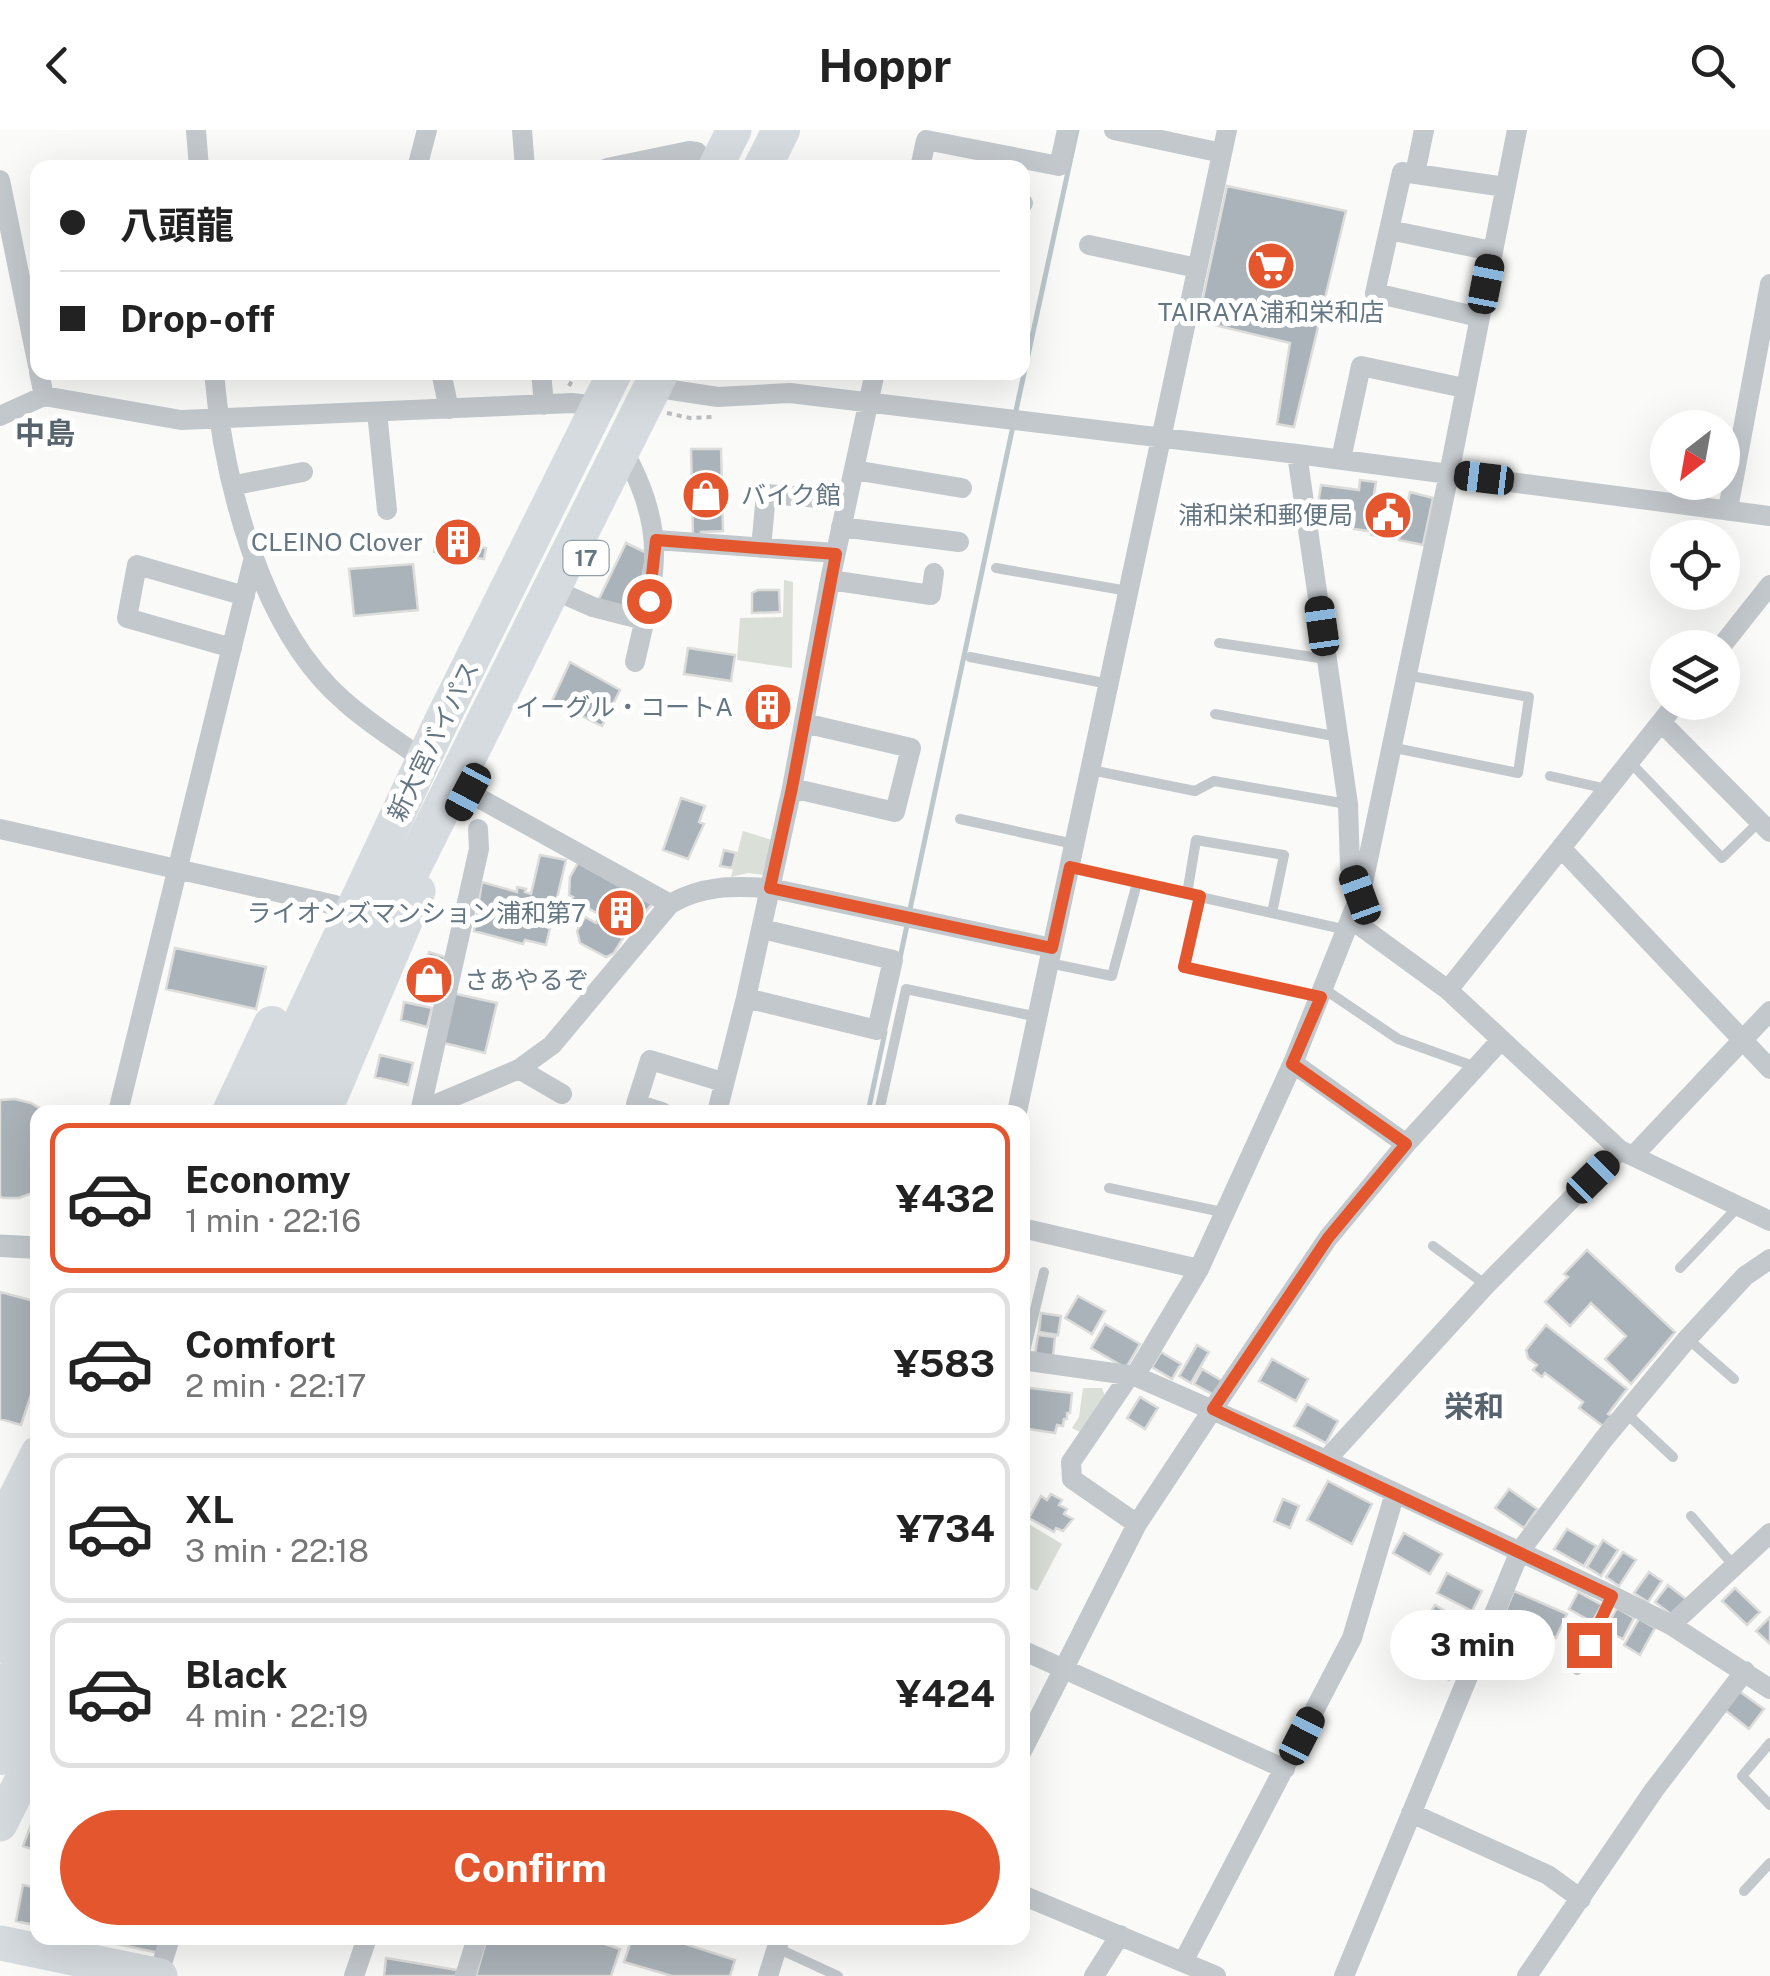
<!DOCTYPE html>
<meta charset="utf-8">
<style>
body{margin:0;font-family:"Public Sans","Noto Sans JP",sans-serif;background:#f6f6f6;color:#222;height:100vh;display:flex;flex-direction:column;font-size:38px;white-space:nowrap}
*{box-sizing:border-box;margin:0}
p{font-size:32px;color:#767676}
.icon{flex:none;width:55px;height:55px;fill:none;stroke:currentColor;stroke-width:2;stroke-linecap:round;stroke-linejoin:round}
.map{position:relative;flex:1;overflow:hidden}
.panel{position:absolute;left:30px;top:975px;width:1000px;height:840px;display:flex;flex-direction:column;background:#fff;border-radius:20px;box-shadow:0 10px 40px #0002}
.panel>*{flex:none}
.banner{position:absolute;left:30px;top:30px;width:1000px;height:220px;border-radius:20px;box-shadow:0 10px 40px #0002;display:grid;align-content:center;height:220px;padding:0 30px;background:#fff}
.needle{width:65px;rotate:211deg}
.buttons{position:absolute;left:1650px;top:280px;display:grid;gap:20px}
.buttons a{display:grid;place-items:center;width:90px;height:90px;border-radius:50%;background:#fff;box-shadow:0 10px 40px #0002;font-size:50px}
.end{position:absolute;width:45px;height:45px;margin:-22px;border:12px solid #e4572e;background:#fff;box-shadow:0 0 0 5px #fff}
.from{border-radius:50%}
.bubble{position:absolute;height:70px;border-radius:35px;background:#fff;box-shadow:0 10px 40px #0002;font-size:32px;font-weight:700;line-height:70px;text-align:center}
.car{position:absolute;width:30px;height:60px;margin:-30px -15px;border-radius:12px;box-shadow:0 0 8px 2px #0007;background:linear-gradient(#222 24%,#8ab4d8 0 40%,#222 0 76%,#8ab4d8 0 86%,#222 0)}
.banner b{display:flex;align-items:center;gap:35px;height:95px;font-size:38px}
.banner b+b{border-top:2px solid #e0e0e0}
.banner i{width:25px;height:25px;background:#222}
ul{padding:18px 0 0;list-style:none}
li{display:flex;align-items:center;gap:30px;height:150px;margin:0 20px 15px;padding:0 10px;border:5px solid #e0e0e0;border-radius:20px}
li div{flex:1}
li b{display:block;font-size:38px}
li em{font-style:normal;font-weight:700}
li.on{border-color:#e4572e}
li>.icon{width:90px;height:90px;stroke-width:1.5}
.cta{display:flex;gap:20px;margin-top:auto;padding:20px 30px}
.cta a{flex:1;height:115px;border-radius:60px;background:#e4572e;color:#fff;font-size:40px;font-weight:700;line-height:115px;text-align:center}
header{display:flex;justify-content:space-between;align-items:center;height:130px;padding:0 30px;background:#fff;font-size:45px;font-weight:700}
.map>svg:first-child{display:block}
.green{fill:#dadfd7}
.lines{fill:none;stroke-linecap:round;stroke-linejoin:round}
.stream{stroke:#bbc7cb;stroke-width:5}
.building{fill:#aab3b9;stroke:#dcdcda;stroke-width:2.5}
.path{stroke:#bbbfc2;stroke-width:4;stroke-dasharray:5 5;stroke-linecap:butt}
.service{stroke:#c3c8cc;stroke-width:10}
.minor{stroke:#c3c8cc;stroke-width:20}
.trunk{stroke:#d6dbdf;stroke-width:35}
.motorway{stroke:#d6dbdf;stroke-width:38}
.route{stroke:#e4572e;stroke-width:12}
.labels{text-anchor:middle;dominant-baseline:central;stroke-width:10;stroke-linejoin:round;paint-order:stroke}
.shield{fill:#fff;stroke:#939fa8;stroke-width:2.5}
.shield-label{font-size:22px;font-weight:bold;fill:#657683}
.poi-label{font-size:25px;fill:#657683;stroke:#fff;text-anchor:end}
.street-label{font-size:25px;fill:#657683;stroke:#fff}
.quarter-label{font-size:30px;font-weight:bold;fill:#57646e;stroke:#fff}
</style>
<header><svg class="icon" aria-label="back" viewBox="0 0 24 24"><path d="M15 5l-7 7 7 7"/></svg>Hoppr<svg class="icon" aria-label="search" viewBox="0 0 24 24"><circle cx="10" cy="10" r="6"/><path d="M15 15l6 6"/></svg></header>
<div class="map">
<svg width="1770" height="1846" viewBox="0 0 1770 1846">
<rect width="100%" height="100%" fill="#fafaf8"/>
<!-- green -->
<path class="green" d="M 784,450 L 793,452 L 792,538 L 737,530 L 740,488 L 783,487 Z
M 743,701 L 772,710 L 764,745 L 748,743 L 731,747 Z
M 1083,1258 L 1102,1258 L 1105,1266 L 1080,1302 L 1072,1298 L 1079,1287 Z
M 1022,1390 L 1062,1414 L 1037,1461 L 1023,1455 Z"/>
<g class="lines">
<!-- stream -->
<path class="stream" d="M 1015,285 L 1077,0
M 909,784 L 1013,296
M 900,828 L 907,795
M 868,982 L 885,902
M 0,1107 L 38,1109"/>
</g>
<!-- building -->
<path class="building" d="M 1227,56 L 1346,81 L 1294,297 L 1277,294 L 1290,213 L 1198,191 Z
M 691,319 L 721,319 L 723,401 L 701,402 L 700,407 L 693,407 Z
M 1360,350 L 1376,352 L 1368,401 L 1315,393 L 1321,355 L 1359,360 Z
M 1410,362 L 1433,368 L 1423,415 L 1399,410 Z
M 1377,366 L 1401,370 L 1395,408 L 1371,405 Z
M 455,402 L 481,406 L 479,417 L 486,418 L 484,429 L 434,422 L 437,404 L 454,406 Z
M 626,413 L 647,423 L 636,482 L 598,471 Z
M 413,434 L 418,480 L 354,486 L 349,439 Z
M 758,460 L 779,460 L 780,482 L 752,483 L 752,463 Z
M 688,518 L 735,525 L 731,551 L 684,544 Z
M 570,532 L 620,560 L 602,596 L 552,571 Z
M 750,560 L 791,569 L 786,594 L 745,584 Z
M 681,668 L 705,676 L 699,692 L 704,694 L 688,729 L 663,720 Z
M 724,720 L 736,723 L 732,738 L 720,736 Z
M 540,725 L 566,730 L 546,815 L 525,810 L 523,814 L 474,801 L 482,752 L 517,762 L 517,757 L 526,759 L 525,762 L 531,764 Z
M 578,733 L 652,774 L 629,802 L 622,798 L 618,806 L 623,808 L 614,823 L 606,827 L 580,813 L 577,801 L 585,787 L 596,793 L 600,785 L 579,773 L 575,780 L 566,774 L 573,767 L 569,765 L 570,747 Z
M 175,818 L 266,837 L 256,879 L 166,859 Z
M 429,822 L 445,827 L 433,874 L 414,869 Z
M 452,863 L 497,873 L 485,923 L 440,912 Z
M 404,872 L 432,878 L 427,897 L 401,890 Z
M 380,925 L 413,933 L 408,955 L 375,947 Z
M 15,969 L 31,973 L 46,982 L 38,982 L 38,1061 L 19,1068 L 4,1068 L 0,1067 L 0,970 Z
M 1587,1120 L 1675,1202 L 1631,1254 L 1605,1229 L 1626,1206 L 1591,1173 L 1570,1196 L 1545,1172 L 1568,1147 L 1564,1144 Z
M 0,1162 L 38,1172 L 38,1244 L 21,1295 L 0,1289 Z
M 1078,1166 L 1105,1181 L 1092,1204 L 1065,1188 Z
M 1041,1183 L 1061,1186 L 1058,1205 L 1039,1202 Z
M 1105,1194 L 1140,1214 L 1126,1238 L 1091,1218 Z
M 1546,1195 L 1627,1259 L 1608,1284 L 1611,1286 L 1603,1296 L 1579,1278 L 1583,1272 L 1545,1243 L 1542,1247 L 1533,1240 L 1537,1235 L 1528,1228 L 1526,1220 Z
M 1038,1205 L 1055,1207 L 1053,1226 L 1035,1224 Z
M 1197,1215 L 1209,1222 L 1191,1253 L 1179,1246 Z
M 1161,1222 L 1181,1234 L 1172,1249 L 1152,1237 Z
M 1272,1229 L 1308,1249 L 1296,1271 L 1259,1251 Z
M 1202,1239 L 1224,1252 L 1216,1266 L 1194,1254 Z
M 1022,1257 L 1072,1263 L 1070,1283 L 1067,1283 L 1067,1289 L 1064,1289 L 1063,1296 L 1057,1295 L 1055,1303 L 1022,1298 Z
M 1140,1267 L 1158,1278 L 1145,1299 L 1127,1288 Z
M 1307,1274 L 1338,1291 L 1326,1313 L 1294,1296 Z
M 1328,1351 L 1372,1374 L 1352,1414 L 1307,1390 Z
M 1509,1359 L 1537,1379 L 1524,1398 L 1495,1378 Z
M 1051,1364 L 1062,1370 L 1059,1375 L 1067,1379 L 1064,1384 L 1073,1389 L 1063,1401 L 1056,1398 L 1054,1402 L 1029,1388 L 1041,1366 L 1047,1370 Z
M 1283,1369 L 1299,1376 L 1290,1398 L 1274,1391 Z
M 1567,1399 L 1596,1416 L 1584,1436 L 1554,1419 Z
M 1404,1403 L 1442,1424 L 1430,1444 L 1393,1423 Z
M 1603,1410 L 1618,1420 L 1601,1446 L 1587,1437 Z
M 1623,1422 L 1636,1430 L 1619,1456 L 1606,1447 Z
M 1649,1442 L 1662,1451 L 1648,1472 L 1634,1463 Z
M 1447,1443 L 1482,1461 L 1472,1481 L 1437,1463 Z
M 1668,1455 L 1686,1469 L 1673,1486 L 1655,1472 Z
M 1735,1458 L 1760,1482 L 1747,1495 L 1722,1471 Z
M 1514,1461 L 1567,1484 L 1556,1508 L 1504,1485 Z
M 1578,1462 L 1602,1475 L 1592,1492 L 1569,1479 Z
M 1435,1475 L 1476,1499 L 1465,1518 L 1423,1494 Z
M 1617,1478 L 1634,1488 L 1623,1509 L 1605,1500 Z
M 1770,1487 L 1770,1514 L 1756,1501 Z
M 1639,1489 L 1655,1498 L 1640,1525 L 1624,1515 Z
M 1423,1502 L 1463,1531 L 1449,1550 L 1410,1520 Z
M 1739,1561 L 1764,1579 L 1749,1599 L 1725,1580 Z
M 32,1692 L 38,1694 L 38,1722 L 23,1716 Z
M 23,1755 L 38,1758 L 38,1796 L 16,1791 Z
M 89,1808 L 163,1808 L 159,1823 Z
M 487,1808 L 587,1808 L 620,1819 L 611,1846 L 476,1846 Z
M 632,1808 L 667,1808 L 735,1830 L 730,1846 L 672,1846 L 624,1832 Z
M 386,1828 L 457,1840 L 456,1846 L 384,1846 Z"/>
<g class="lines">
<!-- path -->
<path class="path" d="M 569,256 L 576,242
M 667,283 L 690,288 L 712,287"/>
<!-- service -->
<path class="service" d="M 996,438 L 1128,461
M 1219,513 L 1326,529
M 970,527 L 1109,554
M 1215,584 L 1339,607
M 1390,617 L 1518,643 L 1529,567 L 1405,545
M 1630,632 L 1722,728 L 1759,692
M 1091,640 L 1195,661 L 1214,651 L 1347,674
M 1550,646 L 1607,659
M 960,689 L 1074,714
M 1137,753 L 1187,764
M 1201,767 L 1183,837 L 1320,867
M 1272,783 L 1284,725 L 1196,710 L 1187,764 L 1347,800
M 1049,833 L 1112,846 L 1137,753 L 1070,737
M 1324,859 L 1398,909 L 1476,937
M 879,982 L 906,859 L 1038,887
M 1109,1058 L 1222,1082
M 1433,1116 L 1486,1155
M 1680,1138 L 1738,1077
M 1688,1209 L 1734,1249
M 1023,1230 L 1044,1142
M 1626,1283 L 1673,1327
M 1691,1386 L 1734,1436
M 1577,1540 L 1611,1465
M 1770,1613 L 1742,1646 L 1770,1675
M 1744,1761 L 1770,1733
M 777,1818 L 838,1846"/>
<!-- minor -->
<path class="minor" d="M 196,0 L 199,38
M 522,0 L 525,38
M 1114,0 L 1222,23
M 417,38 L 427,0
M 607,38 L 689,21 L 697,22
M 920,38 L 926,10 L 1059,36 L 1067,0
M 1415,44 L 1424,0
M 0,50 L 38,236
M 1022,73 L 1023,73
M 1389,100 L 1492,121
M 1089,115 L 1197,138
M 1479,187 L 1375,163 L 1402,42 L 1505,57
M 39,242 L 44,266 L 181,290 L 572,273 L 598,276
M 214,242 C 223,349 260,499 344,571 C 366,591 393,608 418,626
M 441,242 L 449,279
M 541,242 L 544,275
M 665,259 L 718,267 L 790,263 L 1297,324 L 1348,674 L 1350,737 L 1360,765 L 1293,933 L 1199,1139 L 1135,1246
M 377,282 L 387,380
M 0,286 L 44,266
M 1297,324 L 1449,344 L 1517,0
M 1341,329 L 1361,236 L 1464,258
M 630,333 C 669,410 653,451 635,532
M 854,340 L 962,358
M 235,355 L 303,342
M 1728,379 L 1770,154
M 841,397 L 959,412
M 656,410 L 836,423
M 761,418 L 766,364 L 847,370
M 830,450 L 931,465 L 934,443
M 568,466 L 593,477 L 644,490
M 232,518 L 127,488 L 137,435 L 245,466
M 1720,518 L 1770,455
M 1677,572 L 1448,860 L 1620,1020 L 1770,1091
M 1661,592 L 1770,702
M 792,658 L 895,682 L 911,618 L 804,593
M 468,662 L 670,774
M 0,699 L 335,775
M 1562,719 L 1770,939
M 1361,763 L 1449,344 L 1770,386
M 1352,790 L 1448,860
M 746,868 L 877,900 L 893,830 L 762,799
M 1293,933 L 1406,1014
M 519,939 L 562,964
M 420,981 L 519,939 L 552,915 L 670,774 C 703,755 733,756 770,758 L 1052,818
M 118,982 L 253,431
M 420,982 L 479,719 L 478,699
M 662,982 L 636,974 L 650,930 L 723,952
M 717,982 L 746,868 L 792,658 L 830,450 L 875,242
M 1017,982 L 1227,0
M 1633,1026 L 1770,881
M 1022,1098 L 1199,1139
M 0,1117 L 38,1119
M 1022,1230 L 1135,1246 L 1326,1330 L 1611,1465 L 1671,1495 L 1770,1559
M 1130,1245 L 1071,1332 L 1072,1349 L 1137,1394
M 1326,1330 L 1486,1155 L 1620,1020
M 1671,1495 L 1770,1403
M 1022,1520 L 1285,1639
M 1022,1621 L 1137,1394 L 1213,1279 L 1328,1108 L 1406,1014 L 1501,910
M 1411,1683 L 1548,1745 L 1581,1769
M 1022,1765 L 1216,1846
M 1183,1832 L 1352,1508 L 1395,1363
M 158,1846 L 170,1808
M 354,1846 L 367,1808
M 465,1846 L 477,1808
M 768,1846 L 780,1808
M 1094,1846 L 1120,1805
M 1344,1846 L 1520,1421 L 1603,1310 L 1687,1209 L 1745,1146 L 1770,1129
M 1527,1846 L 1654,1660 L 1745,1541"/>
<!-- trunk -->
<path class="trunk" d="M 715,38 L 734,0
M 258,982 L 442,590 L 615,242
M 324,982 L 418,761
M 0,1399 L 38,1323
M 0,1694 L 38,1618
M 0,1813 L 160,1846"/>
<!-- motorway -->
<path class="motorway" d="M 762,38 L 781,0
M 231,982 L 272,895
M 290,982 L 660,242
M 0,1460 L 38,1383
M 0,1514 L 38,1438
M 0,1577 L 38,1501
M 0,1626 L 38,1554"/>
</g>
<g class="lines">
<!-- route -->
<path class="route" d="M 649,471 L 656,410 L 836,424 L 792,658 L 770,758 L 1052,818 L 1070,737 L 1200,766 L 1184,837 L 1321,867 L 1292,934 L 1406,1014 L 1328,1108 L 1213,1279 L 1612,1466 L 1589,1515"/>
</g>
<!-- icons -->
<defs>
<g id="supermarket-disc" transform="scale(2.5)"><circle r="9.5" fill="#e4572e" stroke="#fff"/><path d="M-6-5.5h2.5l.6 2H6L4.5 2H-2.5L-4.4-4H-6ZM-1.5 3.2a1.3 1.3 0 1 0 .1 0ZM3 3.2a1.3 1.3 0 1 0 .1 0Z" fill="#fff"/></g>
<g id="shop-disc" transform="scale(2.5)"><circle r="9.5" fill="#e4572e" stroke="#fff"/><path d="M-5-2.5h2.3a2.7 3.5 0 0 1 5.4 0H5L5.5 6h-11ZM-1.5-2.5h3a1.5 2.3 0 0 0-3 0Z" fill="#fff"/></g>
<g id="civic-disc" transform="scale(2.5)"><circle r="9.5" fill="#e4572e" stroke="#fff"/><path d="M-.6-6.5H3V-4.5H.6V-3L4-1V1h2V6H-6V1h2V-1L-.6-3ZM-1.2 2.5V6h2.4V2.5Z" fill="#fff"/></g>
<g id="building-disc" transform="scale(2.5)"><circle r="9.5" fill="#e4572e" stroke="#fff"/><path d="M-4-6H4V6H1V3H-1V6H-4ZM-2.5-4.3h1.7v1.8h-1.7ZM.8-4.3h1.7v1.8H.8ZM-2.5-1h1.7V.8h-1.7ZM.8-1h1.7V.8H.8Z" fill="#fff"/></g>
</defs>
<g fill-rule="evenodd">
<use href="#supermarket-disc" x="1271" y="136"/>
<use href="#shop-disc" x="706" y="365"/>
<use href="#civic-disc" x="1388" y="385"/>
<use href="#building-disc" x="458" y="412"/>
<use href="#building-disc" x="768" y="577"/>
<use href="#building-disc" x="621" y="783"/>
<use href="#shop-disc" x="429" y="850"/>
</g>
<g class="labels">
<!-- shield labels -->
<rect class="shield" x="563.5" y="411" width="45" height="34" rx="8"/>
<g class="shield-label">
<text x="586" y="428">17</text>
</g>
<!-- poi labels -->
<g class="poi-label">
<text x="1271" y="182" text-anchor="middle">TAIRAYA浦和栄和店</text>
<text x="741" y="365" text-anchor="start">バイク館</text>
<text x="1353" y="385">浦和栄和郵便局</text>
<text x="423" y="412">CLEINO Clover</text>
<text x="733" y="577">イーグル・コートA</text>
<text x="586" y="783">ライオンズマンション浦和第7</text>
<text x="464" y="850" text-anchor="start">さあやるぞ</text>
</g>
<!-- street labels -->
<g class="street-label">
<text transform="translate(433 611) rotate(-64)">新大宮バイパス</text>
</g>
<!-- quarter labels -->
<g class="quarter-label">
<text x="45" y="303">中島</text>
<text x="1474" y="1276">栄和</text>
</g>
</g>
</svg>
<div class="buttons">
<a><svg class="needle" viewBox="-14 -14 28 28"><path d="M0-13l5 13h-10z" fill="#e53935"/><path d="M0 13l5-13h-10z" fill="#767676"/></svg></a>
<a><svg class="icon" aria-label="locate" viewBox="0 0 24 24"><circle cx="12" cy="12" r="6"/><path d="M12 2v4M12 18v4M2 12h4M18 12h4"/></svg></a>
<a><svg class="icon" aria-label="layers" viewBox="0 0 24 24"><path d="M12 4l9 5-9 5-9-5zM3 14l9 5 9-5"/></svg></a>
</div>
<i class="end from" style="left:649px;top:471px"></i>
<i class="end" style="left:1589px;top:1515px"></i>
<div class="bubble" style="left:1390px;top:1480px;width:165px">3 min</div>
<i class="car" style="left:1486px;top:154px;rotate:11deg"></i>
<i class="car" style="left:1484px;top:348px;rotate:277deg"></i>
<i class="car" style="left:1322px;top:496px;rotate:352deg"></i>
<i class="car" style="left:468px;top:662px;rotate:208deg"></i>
<i class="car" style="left:1360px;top:765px;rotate:340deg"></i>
<i class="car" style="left:1593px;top:1047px;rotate:45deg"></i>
<i class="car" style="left:1302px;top:1606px;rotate:27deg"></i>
<div class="banner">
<b><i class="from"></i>八頭龍</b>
<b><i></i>Drop-off</b>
</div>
<section class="panel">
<ul>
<li class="on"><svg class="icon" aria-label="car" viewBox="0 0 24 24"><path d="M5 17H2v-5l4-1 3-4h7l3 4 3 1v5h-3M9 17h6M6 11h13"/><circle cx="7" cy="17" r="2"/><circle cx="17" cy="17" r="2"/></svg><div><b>Economy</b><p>1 min · 22:16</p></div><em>¥432</em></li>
<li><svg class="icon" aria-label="car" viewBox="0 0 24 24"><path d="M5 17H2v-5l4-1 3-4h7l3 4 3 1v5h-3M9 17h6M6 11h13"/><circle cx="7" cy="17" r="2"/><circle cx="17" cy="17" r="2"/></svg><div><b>Comfort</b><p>2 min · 22:17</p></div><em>¥583</em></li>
<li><svg class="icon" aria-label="car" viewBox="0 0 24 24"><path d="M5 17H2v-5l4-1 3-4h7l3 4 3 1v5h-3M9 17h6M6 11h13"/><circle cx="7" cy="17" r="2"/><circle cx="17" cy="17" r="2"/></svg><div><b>XL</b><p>3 min · 22:18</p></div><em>¥734</em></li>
<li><svg class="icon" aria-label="car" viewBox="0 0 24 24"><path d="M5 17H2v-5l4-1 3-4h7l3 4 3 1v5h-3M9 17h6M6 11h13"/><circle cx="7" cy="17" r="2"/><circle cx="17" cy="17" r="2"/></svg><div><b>Black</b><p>4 min · 22:19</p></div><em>¥424</em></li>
</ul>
<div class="cta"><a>Confirm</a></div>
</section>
</div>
